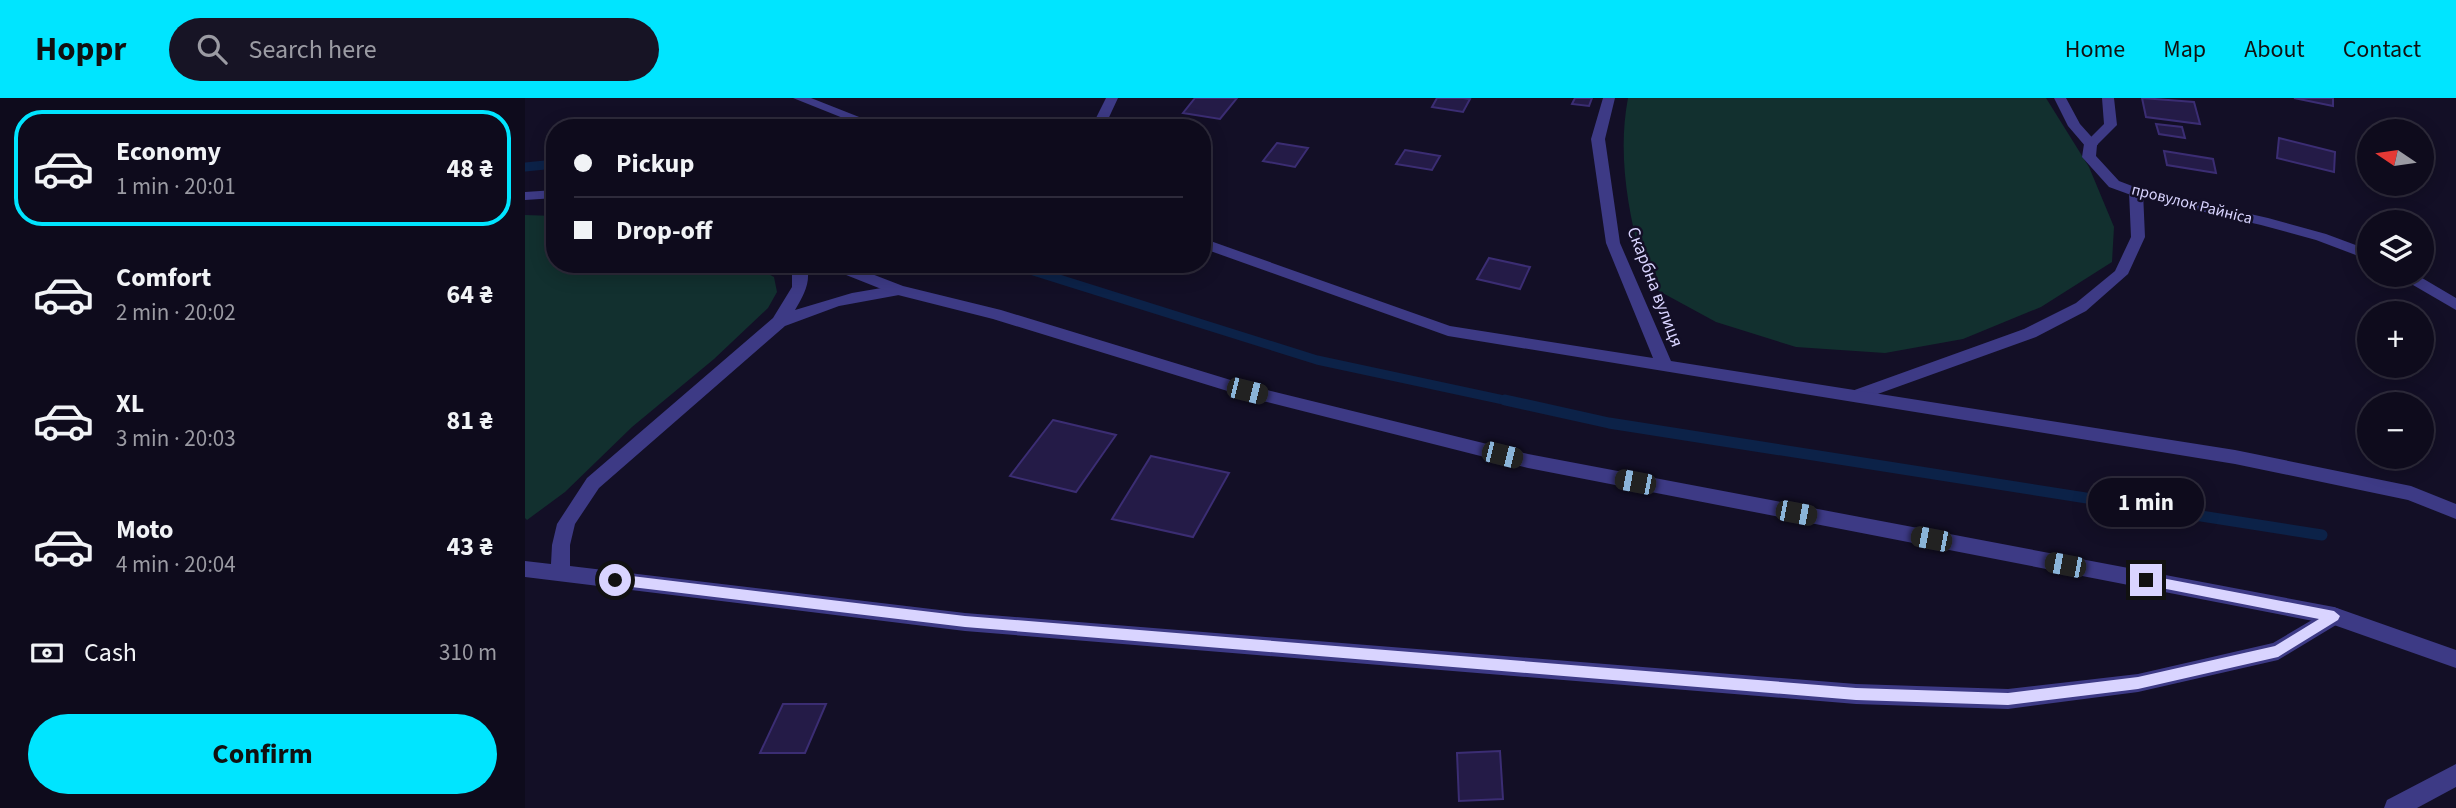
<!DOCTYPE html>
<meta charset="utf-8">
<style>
body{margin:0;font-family:"Source Sans 3",sans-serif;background:#171425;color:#f1f3f6;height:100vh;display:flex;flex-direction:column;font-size:26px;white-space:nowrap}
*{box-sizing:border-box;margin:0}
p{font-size:23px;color:#9b9ba3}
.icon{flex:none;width:38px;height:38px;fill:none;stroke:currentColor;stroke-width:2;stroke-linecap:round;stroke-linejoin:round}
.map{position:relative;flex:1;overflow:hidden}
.drawer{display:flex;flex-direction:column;background:#0e0b1c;width:525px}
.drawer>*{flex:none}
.guide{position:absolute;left:21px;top:21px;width:665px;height:154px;border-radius:28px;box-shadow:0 4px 18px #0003,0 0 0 2px #2e2b3b;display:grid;align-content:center;height:154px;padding:0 28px;background:#0e0b1c}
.needle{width:46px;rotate:283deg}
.fabs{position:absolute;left:1832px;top:21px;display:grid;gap:14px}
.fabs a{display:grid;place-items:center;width:77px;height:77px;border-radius:50%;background:#0e0b1c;box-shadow:0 4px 18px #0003,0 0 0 2px #2e2b3b;font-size:35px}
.end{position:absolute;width:32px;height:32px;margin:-16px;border:9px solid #d9d4ff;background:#111;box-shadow:0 0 0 4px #111}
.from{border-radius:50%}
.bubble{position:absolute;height:49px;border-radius:24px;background:#0e0b1c;box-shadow:0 4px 18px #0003,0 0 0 2px #2e2b3b;font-size:23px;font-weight:700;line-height:49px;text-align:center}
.car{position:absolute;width:21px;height:42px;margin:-21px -10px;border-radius:9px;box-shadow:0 0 5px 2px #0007;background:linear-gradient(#222 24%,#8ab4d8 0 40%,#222 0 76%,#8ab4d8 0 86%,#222 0)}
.guide b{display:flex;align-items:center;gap:24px;height:66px;font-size:26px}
.guide b+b{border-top:2px solid #2e2b3b}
.guide i{width:18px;height:18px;background:#f1f3f6}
ul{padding:12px 0 0;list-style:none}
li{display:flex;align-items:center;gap:21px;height:116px;margin:0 14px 10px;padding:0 14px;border:4px solid transparent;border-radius:28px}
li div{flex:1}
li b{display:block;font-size:26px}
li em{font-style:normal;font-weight:700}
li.active{border-color:#00e5ff}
li>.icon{width:63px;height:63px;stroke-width:1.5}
.pay{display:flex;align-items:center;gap:18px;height:77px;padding:0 28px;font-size:26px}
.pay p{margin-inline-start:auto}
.button{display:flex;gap:14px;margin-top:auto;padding:14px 28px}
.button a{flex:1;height:80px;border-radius:42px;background:#00e5ff;color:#111;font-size:28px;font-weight:700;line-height:80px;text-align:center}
header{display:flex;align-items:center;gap:42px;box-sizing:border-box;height:98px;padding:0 35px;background:#00e5ff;color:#111}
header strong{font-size:33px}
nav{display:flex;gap:38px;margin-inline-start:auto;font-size:24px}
.search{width:490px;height:63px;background:#171425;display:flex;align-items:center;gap:18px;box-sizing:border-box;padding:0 24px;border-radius:38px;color:#9b9ba3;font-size:26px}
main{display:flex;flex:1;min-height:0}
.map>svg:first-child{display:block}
.green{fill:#12302f}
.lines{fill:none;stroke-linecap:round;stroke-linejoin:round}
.stream-far1{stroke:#0c2248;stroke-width:9}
.stream{stroke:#0c2248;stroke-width:11}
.building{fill:#241b47;stroke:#3b2d73;stroke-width:2}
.service{fill:#3d3a85;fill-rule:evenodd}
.minor{fill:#3d3a85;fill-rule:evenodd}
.route{fill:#d9d4ff}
.labels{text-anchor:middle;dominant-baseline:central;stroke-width:5;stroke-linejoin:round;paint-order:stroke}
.far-street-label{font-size:16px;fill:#d9d4ff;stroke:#130f26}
.street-label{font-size:18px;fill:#d9d4ff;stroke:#130f26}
</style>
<header>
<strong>Hoppr</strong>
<div class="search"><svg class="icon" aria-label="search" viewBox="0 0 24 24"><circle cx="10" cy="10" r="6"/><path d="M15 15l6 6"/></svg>Search here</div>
<nav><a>Home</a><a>Map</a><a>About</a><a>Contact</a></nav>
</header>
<main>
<section class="drawer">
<ul>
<li class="active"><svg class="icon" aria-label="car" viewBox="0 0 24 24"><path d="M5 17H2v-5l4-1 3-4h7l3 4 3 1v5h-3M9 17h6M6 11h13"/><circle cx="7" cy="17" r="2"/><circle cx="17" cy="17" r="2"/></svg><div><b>Economy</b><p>1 min · 20:01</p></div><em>48 ₴</em></li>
<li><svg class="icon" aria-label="car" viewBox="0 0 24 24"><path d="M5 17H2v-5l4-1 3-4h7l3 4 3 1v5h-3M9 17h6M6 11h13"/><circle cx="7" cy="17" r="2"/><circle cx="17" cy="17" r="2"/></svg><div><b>Comfort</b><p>2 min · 20:02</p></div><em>64 ₴</em></li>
<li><svg class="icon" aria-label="car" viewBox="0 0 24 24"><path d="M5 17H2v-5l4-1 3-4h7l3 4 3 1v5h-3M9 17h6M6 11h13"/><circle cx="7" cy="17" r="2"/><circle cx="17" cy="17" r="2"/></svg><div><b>XL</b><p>3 min · 20:03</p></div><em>81 ₴</em></li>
<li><svg class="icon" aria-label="car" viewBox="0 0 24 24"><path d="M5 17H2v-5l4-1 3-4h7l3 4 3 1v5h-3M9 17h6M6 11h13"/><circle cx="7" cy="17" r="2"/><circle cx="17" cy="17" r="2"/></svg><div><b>Moto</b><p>4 min · 20:04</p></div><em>43 ₴</em></li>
</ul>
<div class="pay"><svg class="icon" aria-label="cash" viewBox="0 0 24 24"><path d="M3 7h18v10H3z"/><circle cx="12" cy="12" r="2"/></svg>Cash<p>310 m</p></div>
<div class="button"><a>Confirm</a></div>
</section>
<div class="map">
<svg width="1931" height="710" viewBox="0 0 1931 710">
<rect width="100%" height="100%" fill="#130f26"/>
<!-- green -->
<path class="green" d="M 1103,0 L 1521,0 L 1564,69 L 1589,129 L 1587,164 L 1516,209 L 1438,241 L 1360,255 L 1271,249 L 1191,224 L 1123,187 C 1106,127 1091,63 1103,0 Z
M 0,117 L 30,118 L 30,166 L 225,166 L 249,179 L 252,194 L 243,210 L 189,261 L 107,329 L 40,394 L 2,422 L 0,420 Z"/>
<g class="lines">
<!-- stream-far1 -->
<path class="stream-far1" d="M 0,69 L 30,66
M 486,166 L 792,262 L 988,304"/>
<!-- stream -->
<path class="stream" d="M 980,302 L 1084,325 L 1797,437"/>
</g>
<!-- building -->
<path class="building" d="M 670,0 L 712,0 L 695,21 L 658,15 Z
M 912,0 L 938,0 L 945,1 L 938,14 L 907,9 Z
M 1050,0 L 1067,0 L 1064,8 L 1047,6 Z
M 1617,0 L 1669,4 L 1675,26 L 1621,19 Z
M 1769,0 L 1808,0 L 1808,8 Z
M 1631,26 L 1657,29 L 1660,40 L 1634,36 Z
M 1754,40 L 1810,54 L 1809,74 L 1752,60 Z
M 752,45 L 783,50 L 770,69 L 738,63 Z
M 880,52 L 915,58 L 907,72 L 871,66 Z
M 1639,53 L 1688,61 L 1691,75 L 1642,67 Z
M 964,160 L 1005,169 L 995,191 L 952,181 Z
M 528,322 L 591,337 L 551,394 L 485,378 Z
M 626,358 L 704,375 L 668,439 L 587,421 Z
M 258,606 L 301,606 L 280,655 L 235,655 Z
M 975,653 L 978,701 L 934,703 L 932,655 Z"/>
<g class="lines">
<!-- service -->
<path class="service" d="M 1529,0 L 1541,0 L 1555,26 L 1573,46 L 1571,49 L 1561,49 L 1543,28 Z
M 1611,90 L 1618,94 L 1620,139 L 1603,176 L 1561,213 L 1511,239 L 1336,302 L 1324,302 L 1322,298 L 1324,294 L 1499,231 L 1551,205 L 1590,173 L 1606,139 L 1604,94 Z
M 267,166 L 281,166 C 287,183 279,197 270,212 L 327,195 L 374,187 L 382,192 L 374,197 L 314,208 L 260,228 L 74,390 L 50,426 L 45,447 L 45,468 L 440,515 L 1331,586 L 1483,591 L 1613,576 L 1748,545 L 1809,509 L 1816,512 L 1819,518 L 1816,524 L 1753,562 L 1613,594 L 1483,611 L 1331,606 L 440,533 L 0,479 L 0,463 L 26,466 L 27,447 L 32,426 L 62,380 L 248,220 L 267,189 Z"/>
<!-- minor -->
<path class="minor" d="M 268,0 L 286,0 L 362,30 L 343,30 Z
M 581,0 L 593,0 L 579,30 L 566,30 Z
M 1078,0 L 1090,0 L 1080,41 L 1095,145 L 1146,263 L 1710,352 L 1886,388 L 1931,406 L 1931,421 L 1883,402 L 1710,366 L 923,238 L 677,150 L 677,140 L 925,228 L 1128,260 L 1081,145 L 1066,41 Z
M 1577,0 L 1589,0 L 1592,27 L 1572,47 L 1571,58 L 1594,83 L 1615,91 L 1743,120 L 1801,136 L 1844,152 L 1844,162 L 1791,142 L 1736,127 L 1606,97 L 1584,89 L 1557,59 L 1559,46 L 1579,26 Z
M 30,92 L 30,100 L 0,102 L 0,94 Z
M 299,166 L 321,166 L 378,188 L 476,212 L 722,287 L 1003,356 L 1809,509 L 1931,552 L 1931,570 L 1809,527 L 1003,370 L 722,299 L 468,221 L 369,196 L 301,169 Z
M 1874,177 L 1892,177 L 1931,200 L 1931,212 L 1876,180 Z
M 1931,666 L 1931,689 L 1892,710 L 1859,710 L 1862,702 Z"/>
</g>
<!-- route -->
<path class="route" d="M 90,476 L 440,518 L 1331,590 L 1483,595 L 1613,579 L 1750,548 L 1794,521 L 1621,487 L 1614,482 L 1621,477 L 1809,513 L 1815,518 L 1813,522 L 1753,559 L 1613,591 L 1483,607 L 1331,602 L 440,529 L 90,487 L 84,482 Z"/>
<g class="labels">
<!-- far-street labels -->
<g class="far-street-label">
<text transform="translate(1667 106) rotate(14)">провулок Райніса</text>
</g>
<!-- street labels -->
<g class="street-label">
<text transform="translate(1130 189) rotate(69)">Скарбна вулиця</text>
</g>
</g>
</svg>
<div class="fabs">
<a><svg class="needle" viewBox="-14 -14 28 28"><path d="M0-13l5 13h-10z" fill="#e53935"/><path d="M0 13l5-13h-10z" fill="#9b9ba3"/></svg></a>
<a><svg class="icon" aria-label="layers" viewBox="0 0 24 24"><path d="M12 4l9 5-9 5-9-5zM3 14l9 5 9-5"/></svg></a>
<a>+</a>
<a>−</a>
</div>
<i class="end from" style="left:90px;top:482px"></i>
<i class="end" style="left:1621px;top:482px"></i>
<div class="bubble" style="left:1563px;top:380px;width:116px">1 min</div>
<i class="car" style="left:722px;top:293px;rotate:104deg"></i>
<i class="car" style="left:977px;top:357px;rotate:104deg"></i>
<i class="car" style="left:1110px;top:384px;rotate:281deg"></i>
<i class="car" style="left:1271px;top:415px;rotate:101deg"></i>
<i class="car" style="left:1406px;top:441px;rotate:281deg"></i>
<i class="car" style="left:1540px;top:467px;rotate:281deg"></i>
<div class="guide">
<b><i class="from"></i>Pickup</b>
<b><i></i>Drop-off</b>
</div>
</div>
</main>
